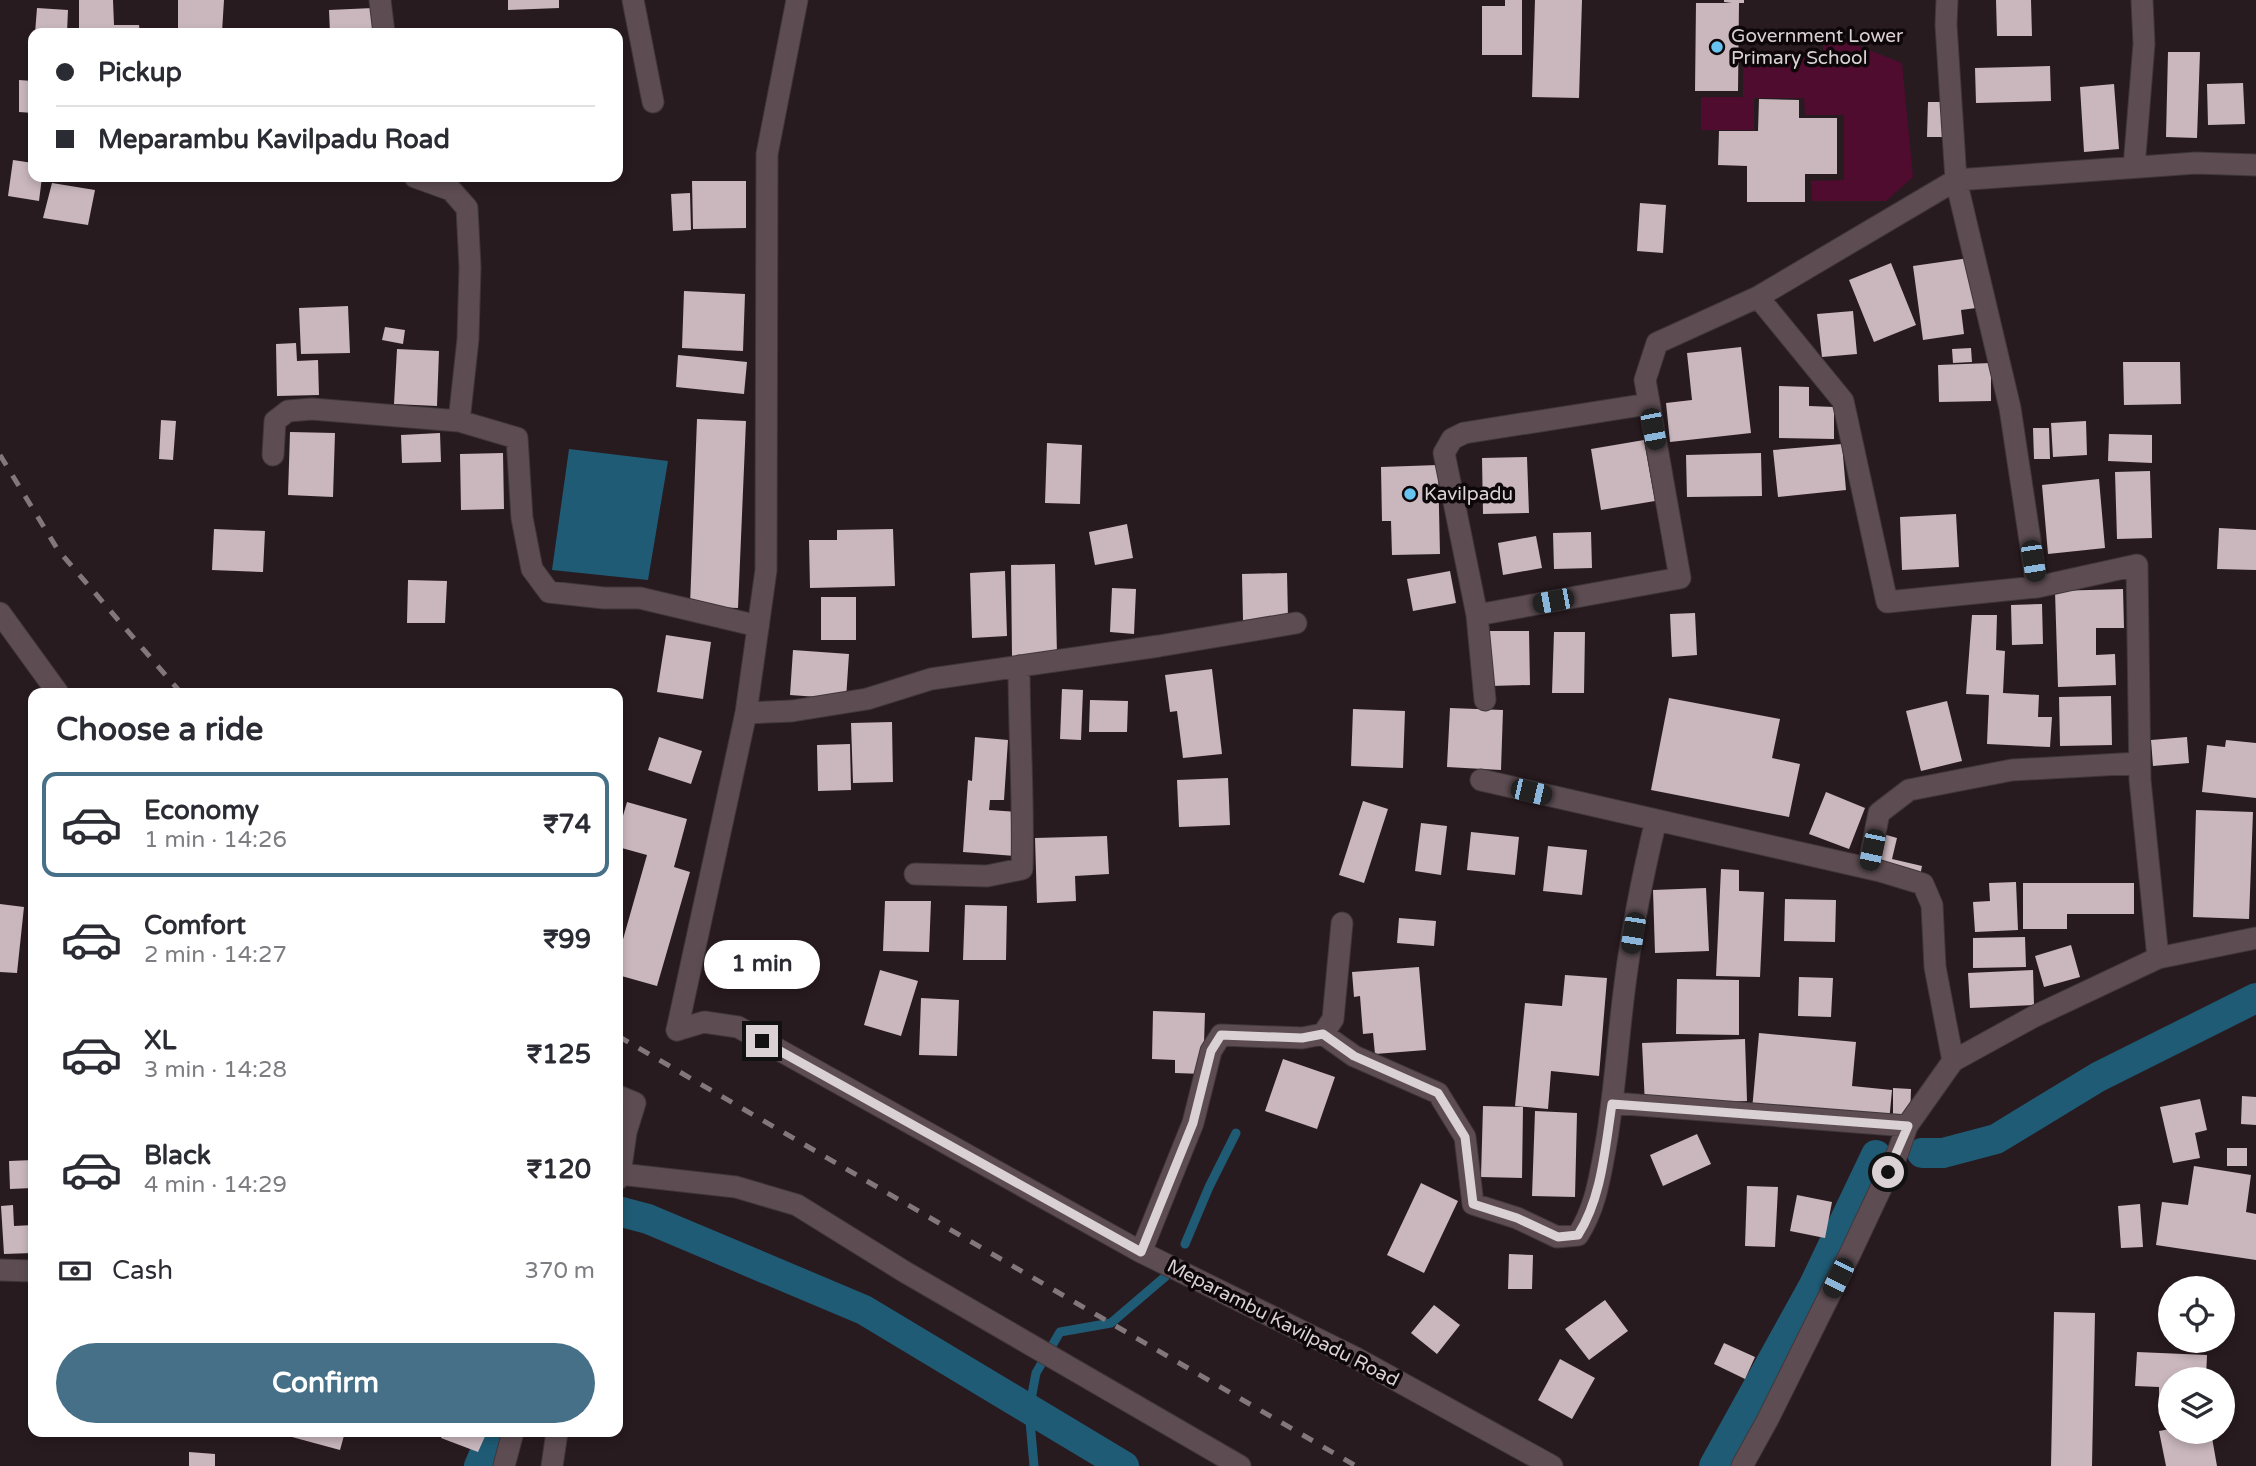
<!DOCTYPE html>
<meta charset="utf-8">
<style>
body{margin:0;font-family:"Varela Round",sans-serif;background:#f7f7f7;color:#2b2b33;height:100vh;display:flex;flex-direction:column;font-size:26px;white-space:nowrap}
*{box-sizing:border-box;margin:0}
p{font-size:23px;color:#7c7c81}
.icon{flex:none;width:38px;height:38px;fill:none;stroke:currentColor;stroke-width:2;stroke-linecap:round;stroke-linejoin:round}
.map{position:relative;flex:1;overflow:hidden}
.sheet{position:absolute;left:28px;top:688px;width:595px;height:749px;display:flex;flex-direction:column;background:#fff;border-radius:14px;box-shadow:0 4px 10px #0003}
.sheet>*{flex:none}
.guide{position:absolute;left:28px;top:28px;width:595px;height:154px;border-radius:14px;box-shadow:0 4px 10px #0003;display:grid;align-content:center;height:154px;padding:0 28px;background:#fff}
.buttons{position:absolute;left:2158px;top:1276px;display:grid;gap:14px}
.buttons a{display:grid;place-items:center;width:77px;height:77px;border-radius:50%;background:#fff;box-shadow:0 4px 10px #0003;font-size:35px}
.end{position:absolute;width:32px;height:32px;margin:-16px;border:9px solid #dad1d4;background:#111;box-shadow:0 0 0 4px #111}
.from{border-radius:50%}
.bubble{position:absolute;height:49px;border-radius:24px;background:#fff;box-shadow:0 4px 10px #0003;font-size:23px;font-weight:800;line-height:49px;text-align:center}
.car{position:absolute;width:21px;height:42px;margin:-21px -10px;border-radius:9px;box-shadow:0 0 5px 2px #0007;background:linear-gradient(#222 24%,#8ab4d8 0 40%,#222 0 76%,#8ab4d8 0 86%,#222 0)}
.guide b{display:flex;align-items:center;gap:24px;height:66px;font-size:26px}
.guide b+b{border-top:2px solid #e1e1e2}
.guide i{width:18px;height:18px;background:#2b2b33}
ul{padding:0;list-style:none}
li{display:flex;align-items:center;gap:21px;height:105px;margin:0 14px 10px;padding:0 14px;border:4px solid transparent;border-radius:14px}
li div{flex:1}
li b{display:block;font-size:26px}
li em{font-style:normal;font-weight:800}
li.selected{border-color:#467088}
li>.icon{width:63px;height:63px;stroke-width:1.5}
h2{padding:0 28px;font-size:32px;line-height:84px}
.pay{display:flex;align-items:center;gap:18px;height:77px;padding:0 28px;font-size:26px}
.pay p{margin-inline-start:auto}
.action{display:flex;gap:14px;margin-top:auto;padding:14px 28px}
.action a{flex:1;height:80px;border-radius:42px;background:#467088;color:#fff;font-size:28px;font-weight:800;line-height:80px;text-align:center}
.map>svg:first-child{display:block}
.green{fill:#4f0c2e}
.water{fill:#1f5b75}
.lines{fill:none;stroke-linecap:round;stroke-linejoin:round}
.stream{stroke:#1f5b75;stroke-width:9}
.canal{stroke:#1f5b75;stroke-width:30}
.building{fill:#c9b7bd}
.street-casing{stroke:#41373a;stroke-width:23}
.secondary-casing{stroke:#41373a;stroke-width:23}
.street{stroke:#5d4d53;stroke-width:21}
.secondary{stroke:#5d4d53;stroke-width:21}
.rail{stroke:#82777b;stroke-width:5;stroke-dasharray:12 12;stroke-linecap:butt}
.route{stroke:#dad1d4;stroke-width:9}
.poi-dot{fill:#67c4f0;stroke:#0d0709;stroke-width:2.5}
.labels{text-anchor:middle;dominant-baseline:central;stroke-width:7;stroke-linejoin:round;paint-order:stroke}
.poi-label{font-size:19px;fill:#dad1d4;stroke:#0d0709;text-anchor:start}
.street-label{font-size:19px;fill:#dad1d4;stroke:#0d0709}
</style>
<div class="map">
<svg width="2256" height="1466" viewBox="0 0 2256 1466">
<rect width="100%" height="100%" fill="#281b20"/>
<!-- green -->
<path class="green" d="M 1823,32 L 1902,63 L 1913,177 L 1886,201 L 1812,201 L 1811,181 L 1844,180 L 1844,115 L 1805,115 L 1804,98 L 1754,98 L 1754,130 L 1701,130 L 1701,97 L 1743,97 L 1743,51 L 1823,51 Z"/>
<!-- water -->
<path class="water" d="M 569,449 L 668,461 L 648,580 L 552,570 Z"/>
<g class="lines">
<!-- stream -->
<path class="stream" d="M 1185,1244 L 1209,1187 L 1236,1133
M 1034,1466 L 1029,1410 L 1036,1373 L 1060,1332 L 1111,1323 L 1166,1276"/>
<!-- canal -->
<path class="canal" d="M 1922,1153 L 1943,1153 L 1996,1139 L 2098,1077 L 2256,998
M 618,1211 L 648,1219 L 864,1310 L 1124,1466
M 479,1466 L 494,1432
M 1714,1466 L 1814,1285 L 1876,1155"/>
</g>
<!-- building -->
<path class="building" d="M 79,0 L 113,0 L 114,25 L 139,25 L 140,33 L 79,33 Z
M 178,0 L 224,0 L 222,32 L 178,30 Z
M 508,0 L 559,0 L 559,8 L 508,10 Z
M 1505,0 L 1522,0 L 1522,55 L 1482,55 L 1482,6 L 1505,6 Z
M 1535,0 L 1582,0 L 1579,98 L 1532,97 Z
M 1724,0 L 1744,0 L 1744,3 L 1739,3 L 1738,91 L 1695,91 L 1696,3 L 1732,3 L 1724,2 Z
M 1996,0 L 2031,0 L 2032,36 L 1997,36 Z
M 37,8 L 68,10 L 67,33 L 35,33 Z
M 373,8 L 374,33 L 330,33 L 329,10 Z
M 2168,52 L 2200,52 L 2197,138 L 2166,137 Z
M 2050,66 L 2051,101 L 1976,103 L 1975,68 Z
M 19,80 L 33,81 L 33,113 L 19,112 Z
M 2243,83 L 2245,124 L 2208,125 L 2207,84 Z
M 2114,84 L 2119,149 L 2084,152 L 2080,87 Z
M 1759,99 L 1799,100 L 1799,118 L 1837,118 L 1837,174 L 1805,174 L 1805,202 L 1747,202 L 1747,166 L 1718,165 L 1719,131 L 1758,131 Z
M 1928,102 L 1951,102 L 1951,137 L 1927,137 Z
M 13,160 L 33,163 L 33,177 L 42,177 L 39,201 L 8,196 Z
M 692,181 L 746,181 L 746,228 L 693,229 Z
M 52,183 L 95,190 L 88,225 L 43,218 Z
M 690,193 L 691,230 L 673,231 L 671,194 Z
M 1640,203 L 1666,205 L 1663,253 L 1637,251 Z
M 1969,258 L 1976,308 L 1961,310 L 1964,334 L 1923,340 L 1913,266 Z
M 1891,263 L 1916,325 L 1874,342 L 1849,280 Z
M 684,291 L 745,294 L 743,351 L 682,348 Z
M 348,306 L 350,353 L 301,354 L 299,308 Z
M 1853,311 L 1857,354 L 1822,357 L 1817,314 Z
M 385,327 L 405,330 L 403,344 L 382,340 Z
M 296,343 L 297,361 L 318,360 L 319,395 L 277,396 L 276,344 Z
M 1741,347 L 1751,433 L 1670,442 L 1666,403 L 1692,400 L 1687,353 Z
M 1971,348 L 1972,362 L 1953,363 L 1952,349 Z
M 397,349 L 439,351 L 437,406 L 394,404 Z
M 678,355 L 747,362 L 744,394 L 676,387 Z
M 2123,362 L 2180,362 L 2181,404 L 2124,405 Z
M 1991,363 L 1991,401 L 1939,402 L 1938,365 Z
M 1779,386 L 1809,387 L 1809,406 L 1834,407 L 1834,439 L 1779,438 Z
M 697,419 L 746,421 L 738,608 L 690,606 Z
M 161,420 L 176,421 L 173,460 L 159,459 Z
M 2086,421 L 2087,455 L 2053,457 L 2051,423 Z
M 2033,428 L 2049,428 L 2050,459 L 2034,459 Z
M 290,432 L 335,433 L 333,497 L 288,495 Z
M 440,433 L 441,462 L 402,463 L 401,435 Z
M 2109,434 L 2152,435 L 2152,463 L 2108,461 Z
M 1644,440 L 1655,501 L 1601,510 L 1591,449 Z
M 1047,443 L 1082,445 L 1080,504 L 1045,503 Z
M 1842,444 L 1846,490 L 1778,497 L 1773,450 Z
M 503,453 L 504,509 L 461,510 L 460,454 Z
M 1761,453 L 1762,496 L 1687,497 L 1686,455 Z
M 1527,457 L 1529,513 L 1483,514 L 1482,458 Z
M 1438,465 L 1440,554 L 1392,555 L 1391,521 L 1382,521 L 1381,467 Z
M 2150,471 L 2152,538 L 2117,539 L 2115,472 Z
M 2099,479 L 2105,548 L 2048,554 L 2042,485 Z
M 1956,514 L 1959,567 L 1902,570 L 1900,517 Z
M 1127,524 L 1133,558 L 1095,565 L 1089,532 Z
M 2219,528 L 2256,530 L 2256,570 L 2217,569 Z
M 214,529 L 265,531 L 263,572 L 212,570 Z
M 893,529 L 895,586 L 810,588 L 809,540 L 837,540 L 837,530 Z
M 1591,532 L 1592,568 L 1554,569 L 1553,533 Z
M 1536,536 L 1542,568 L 1503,575 L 1498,543 Z
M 1055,564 L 1057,656 L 1012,657 L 1011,565 Z
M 1005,571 L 1007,636 L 972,638 L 970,573 Z
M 1450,571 L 1456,603 L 1413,611 L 1407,579 Z
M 1287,573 L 1288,619 L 1243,620 L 1242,574 Z
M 408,580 L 447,581 L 445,623 L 407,623 Z
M 1112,588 L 1136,589 L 1134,634 L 1110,632 Z
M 2123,589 L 2124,628 L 2096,628 L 2096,655 L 2115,654 L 2116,685 L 2058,687 L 2055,591 Z
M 821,597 L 856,597 L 856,640 L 821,640 Z
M 2042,604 L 2043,644 L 2012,645 L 2011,605 Z
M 1695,613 L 1697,655 L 1672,657 L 1670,614 Z
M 1972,615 L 1997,615 L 1996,650 L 2005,651 L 2003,693 L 2039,695 L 2038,717 L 2052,717 L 2050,747 L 1987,744 L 1989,695 L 1966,694 Z
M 1488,631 L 1529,631 L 1530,685 L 1490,686 Z
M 1554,632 L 1585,632 L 1584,693 L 1552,693 Z
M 666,635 L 711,642 L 703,699 L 657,692 Z
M 793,650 L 849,654 L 846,699 L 790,695 Z
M 1212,669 L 1222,754 L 1183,758 L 1177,711 L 1170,712 L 1165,675 Z
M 1062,689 L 1083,690 L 1081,740 L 1060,739 Z
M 2111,696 L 2112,745 L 2060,746 L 2059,697 Z
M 1669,698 L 1780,719 L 1772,758 L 1800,764 L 1789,817 L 1651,790 Z
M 1090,700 L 1128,701 L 1127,732 L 1089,732 Z
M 1947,701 L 1962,761 L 1921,771 L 1906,711 Z
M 1450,708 L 1503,710 L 1501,770 L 1447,767 Z
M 1353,709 L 1405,711 L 1403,768 L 1351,766 Z
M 892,722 L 893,782 L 853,783 L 851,723 Z
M 659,737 L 702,751 L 691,784 L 648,770 Z
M 975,737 L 1008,740 L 1004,800 L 990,800 L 989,810 L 1018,812 L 1015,856 L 963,852 L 968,780 L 972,781 Z
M 2187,737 L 2189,763 L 2153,766 L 2151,740 Z
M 2226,740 L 2256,743 L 2256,798 L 2202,792 L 2207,745 L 2225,747 Z
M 850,744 L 851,790 L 818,791 L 817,745 Z
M 1228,778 L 1230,825 L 1179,827 L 1177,780 Z
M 1826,792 L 1865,808 L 1849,849 L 1809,834 Z
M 1363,801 L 1388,809 L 1364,883 L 1339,875 Z
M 627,802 L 687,819 L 674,867 L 690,872 L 657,986 L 618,975 L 618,957 L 647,855 L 618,847 L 618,833 Z
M 2196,810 L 2253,812 L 2249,919 L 2193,917 Z
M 1421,823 L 1447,826 L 1441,875 L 1415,871 Z
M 1471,832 L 1519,837 L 1515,875 L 1467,870 Z
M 1883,834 L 1897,838 L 1892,859 L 1922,866 L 1919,881 L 1874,871 Z
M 1107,836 L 1109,874 L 1075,876 L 1076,901 L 1037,903 L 1035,838 Z
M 1548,846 L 1587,850 L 1582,895 L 1543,891 Z
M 1721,869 L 1739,870 L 1739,891 L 1764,892 L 1760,977 L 1716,976 Z
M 2016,882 L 2018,930 L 1975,932 L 1973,902 L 1990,901 L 1989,883 Z
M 2023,883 L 2134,883 L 2134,914 L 2067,914 L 2067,929 L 2023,929 Z
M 1706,888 L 1709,951 L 1655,953 L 1653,890 Z
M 1785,899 L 1836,900 L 1835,942 L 1784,941 Z
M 885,901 L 931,901 L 929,952 L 883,951 Z
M 0,904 L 24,907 L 17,973 L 0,972 Z
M 965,905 L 1007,906 L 1006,960 L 963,960 Z
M 1399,918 L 1436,921 L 1434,946 L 1397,943 Z
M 2025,937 L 2026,967 L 1973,968 L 1973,938 Z
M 2071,945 L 2080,977 L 2044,987 L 2035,956 Z
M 1419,967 L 1426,1050 L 1375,1054 L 1373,1033 L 1363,1034 L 1360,996 L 1354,997 L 1352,972 Z
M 880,970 L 918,981 L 901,1036 L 864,1025 Z
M 2033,970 L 2034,1005 L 1970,1008 L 1968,973 Z
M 1565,975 L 1607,978 L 1599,1076 L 1551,1071 L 1548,1109 L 1515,1106 L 1525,1003 L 1562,1006 Z
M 1799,977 L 1833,978 L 1831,1017 L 1798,1016 Z
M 1677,979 L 1739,980 L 1739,1035 L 1676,1034 Z
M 921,998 L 959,1000 L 957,1056 L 919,1055 Z
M 1153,1011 L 1205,1013 L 1203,1074 L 1175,1073 L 1175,1060 L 1152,1059 Z
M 1759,1033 L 1856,1042 L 1852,1086 L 1892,1090 L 1889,1122 L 1752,1110 Z
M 1745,1039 L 1747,1101 L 1645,1105 L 1642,1043 Z
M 1283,1059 L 1335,1077 L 1317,1129 L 1265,1111 Z
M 1893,1088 L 1911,1089 L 1910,1120 L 1893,1119 Z
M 2242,1096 L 2256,1097 L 2256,1125 L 2241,1124 Z
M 2200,1099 L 2207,1130 L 2195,1133 L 2200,1158 L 2173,1163 L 2160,1107 Z
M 1483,1106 L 1523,1107 L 1522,1178 L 1481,1177 Z
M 1535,1111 L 1577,1113 L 1575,1197 L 1532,1196 Z
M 1697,1134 L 1711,1164 L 1663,1186 L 1650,1155 Z
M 2227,1148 L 2247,1148 L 2247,1166 L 2227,1166 Z
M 33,1160 L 33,1188 L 10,1189 L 9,1161 Z
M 2194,1166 L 2251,1175 L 2246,1212 L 2256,1214 L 2256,1260 L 2156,1245 L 2162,1202 L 2188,1205 Z
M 1421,1183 L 1458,1201 L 1424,1273 L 1387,1255 Z
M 1747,1186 L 1778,1187 L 1775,1247 L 1745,1246 Z
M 1797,1195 L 1832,1202 L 1825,1238 L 1790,1231 Z
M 2140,1204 L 2143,1247 L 2121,1248 L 2118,1206 Z
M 13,1205 L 14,1226 L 33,1225 L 33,1253 L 4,1254 L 1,1206 Z
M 1509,1254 L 1533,1255 L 1532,1289 L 1508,1289 Z
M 1605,1300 L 1628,1331 L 1589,1360 L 1565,1329 Z
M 1434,1305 L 1460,1325 L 1437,1354 L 1411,1333 Z
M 2054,1312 L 2095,1313 L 2092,1466 L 2051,1466 Z
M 1724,1343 L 1755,1357 L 1745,1379 L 1714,1364 Z
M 2137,1352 L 2207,1355 L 2206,1379 L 2170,1379 L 2170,1403 L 2159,1403 L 2159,1387 L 2135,1386 Z
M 1560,1359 L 1595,1378 L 1572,1419 L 1538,1400 Z
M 2170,1429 L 2170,1432 L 2211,1432 L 2217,1466 L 2166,1466 L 2159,1431 Z
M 293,1432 L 345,1432 L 340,1450 L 292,1437 Z
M 444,1432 L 487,1432 L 478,1452 L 441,1438 Z
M 189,1452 L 215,1454 L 215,1466 L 189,1466 Z"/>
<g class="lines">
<!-- street casing -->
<g class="street-casing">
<path id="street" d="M 380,0 L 384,33
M 633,0 L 653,102
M 2134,167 L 2144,44 L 2142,0
M 415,177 L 451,190 L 467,208 L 470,267 L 468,339 L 459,421
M 1758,297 L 1843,401 L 1887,602 L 2037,587 L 2010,408 L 1956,180 L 1946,25 L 1947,0
M 273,455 L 275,421 L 288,411 L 312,409 L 459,421 L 517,438 L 522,518 L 532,569 L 549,592 L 604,598 L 640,598 L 758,626
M 2037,587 L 2137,565 L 2140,780 L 2158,958
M 0,613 L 58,693
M 1477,615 L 1444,453 L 1452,439 L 1464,433 L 1648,404
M 1485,700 L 1477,615 L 1680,578 L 1645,380 L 1657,343 L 1758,297 L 1956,180 L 2196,163 L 2256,165
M 746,713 L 792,711 L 867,699 L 931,679 L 1159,646 L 1296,623
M 1481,780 L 1880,871 L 1923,884 L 1932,905 L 1935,967 L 1953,1061
M 1868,868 L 1879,813 L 1909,790 L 2012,770 L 2139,763
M 915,874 L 987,876 L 1022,869 C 1024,802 1019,734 1019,666
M 677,1030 L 704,1022 L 738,1027 L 1141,1252 L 1356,1358 L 1552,1466
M 1323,1034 L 1354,1056 L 1438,1093 L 1465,1137 L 1473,1204 L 1517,1218 L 1557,1237 L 1578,1235 C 1596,1207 1600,1176 1606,1144 C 1615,1091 1618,1037 1625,984 C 1632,928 1643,874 1656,820
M 618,1096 L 635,1103 L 626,1132 L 620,1174
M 1613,1103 L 1907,1126
M 1141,1252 L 1193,1123 L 1211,1051 L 1221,1035 L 1302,1038 L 1323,1034 L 1333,1019 L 1342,923
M 0,1270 L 33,1271
M 504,1466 L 513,1432
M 1742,1466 L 1768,1419 L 1850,1254 L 1898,1152 L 1907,1126 L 1953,1061 L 2033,1017 L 2158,958 L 2256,938"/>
</g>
<!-- secondary casing -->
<g class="secondary-casing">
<path id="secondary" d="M 677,1030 L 746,713 L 766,570 L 767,154 L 797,0
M 618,1179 L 620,1174 L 736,1187 L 797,1205 L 905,1272 L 1240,1466
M 552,1466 L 557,1432"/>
</g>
<!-- street -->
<use href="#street" class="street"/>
<!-- secondary -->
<use href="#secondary" class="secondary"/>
<!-- rail -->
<path class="rail" d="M 0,455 L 58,550 L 181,693
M 618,1036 L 1356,1466"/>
</g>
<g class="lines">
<!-- route -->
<path class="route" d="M 762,1041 L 1141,1252 L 1193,1123 L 1211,1051 L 1221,1035 L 1302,1038 L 1323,1034 L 1354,1056 L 1438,1093 L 1465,1137 L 1473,1204 L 1517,1218 L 1558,1237 L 1578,1235 C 1602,1197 1605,1148 1612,1104 L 1908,1126 L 1888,1172"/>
</g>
<!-- markers -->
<g class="poi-dot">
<circle cx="1717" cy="47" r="7"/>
<circle cx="1410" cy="494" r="7"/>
</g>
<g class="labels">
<!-- poi labels -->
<g class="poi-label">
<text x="1731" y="36">Government Lower<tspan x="1731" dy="22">Primary School</tspan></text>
<text x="1424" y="494">Kavilpadu</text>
</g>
<!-- street labels -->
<g class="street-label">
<text transform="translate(1283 1323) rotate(27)">Meparambu Kavilpadu Road</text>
</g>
</g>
</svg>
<div class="buttons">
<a><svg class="icon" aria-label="locate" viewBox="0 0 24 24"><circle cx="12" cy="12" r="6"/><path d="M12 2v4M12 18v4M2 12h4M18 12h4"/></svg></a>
<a><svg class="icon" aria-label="layers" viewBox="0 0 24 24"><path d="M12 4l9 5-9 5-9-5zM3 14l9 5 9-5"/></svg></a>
</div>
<i class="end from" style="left:1888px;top:1172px"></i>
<i class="end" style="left:762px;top:1041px"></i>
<div class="bubble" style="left:704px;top:940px;width:116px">1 min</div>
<i class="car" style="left:1653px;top:429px;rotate:169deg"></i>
<i class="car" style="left:2033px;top:561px;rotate:171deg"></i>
<i class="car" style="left:1553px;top:601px;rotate:259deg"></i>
<i class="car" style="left:1531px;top:792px;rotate:103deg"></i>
<i class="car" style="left:1872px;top:850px;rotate:192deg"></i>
<i class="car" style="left:1633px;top:933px;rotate:189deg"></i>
<i class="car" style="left:1838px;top:1278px;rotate:206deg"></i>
<div class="guide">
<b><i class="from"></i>Pickup</b>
<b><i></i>Meparambu Kavilpadu Road</b>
</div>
<section class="sheet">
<h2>Choose a ride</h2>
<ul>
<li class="selected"><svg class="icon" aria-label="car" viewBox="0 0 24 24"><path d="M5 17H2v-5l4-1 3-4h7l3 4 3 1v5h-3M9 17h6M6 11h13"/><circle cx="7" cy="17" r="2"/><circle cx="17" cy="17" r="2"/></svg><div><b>Economy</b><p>1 min · 14:26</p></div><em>₹74</em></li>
<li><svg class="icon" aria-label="car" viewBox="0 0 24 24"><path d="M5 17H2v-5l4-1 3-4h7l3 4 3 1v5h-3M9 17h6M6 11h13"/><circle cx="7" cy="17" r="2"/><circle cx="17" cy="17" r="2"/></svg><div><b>Comfort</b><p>2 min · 14:27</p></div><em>₹99</em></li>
<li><svg class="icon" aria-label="car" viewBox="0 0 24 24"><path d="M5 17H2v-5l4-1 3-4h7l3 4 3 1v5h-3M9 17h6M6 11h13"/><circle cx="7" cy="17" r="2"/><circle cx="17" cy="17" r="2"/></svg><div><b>XL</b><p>3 min · 14:28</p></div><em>₹125</em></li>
<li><svg class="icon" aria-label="car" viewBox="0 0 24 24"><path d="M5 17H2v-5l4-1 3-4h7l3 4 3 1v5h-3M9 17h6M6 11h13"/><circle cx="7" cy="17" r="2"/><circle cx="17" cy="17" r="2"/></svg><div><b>Black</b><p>4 min · 14:29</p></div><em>₹120</em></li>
</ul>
<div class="pay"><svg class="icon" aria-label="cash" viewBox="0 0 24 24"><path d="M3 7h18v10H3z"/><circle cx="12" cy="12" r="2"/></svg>Cash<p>370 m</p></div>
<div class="action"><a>Confirm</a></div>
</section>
</div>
